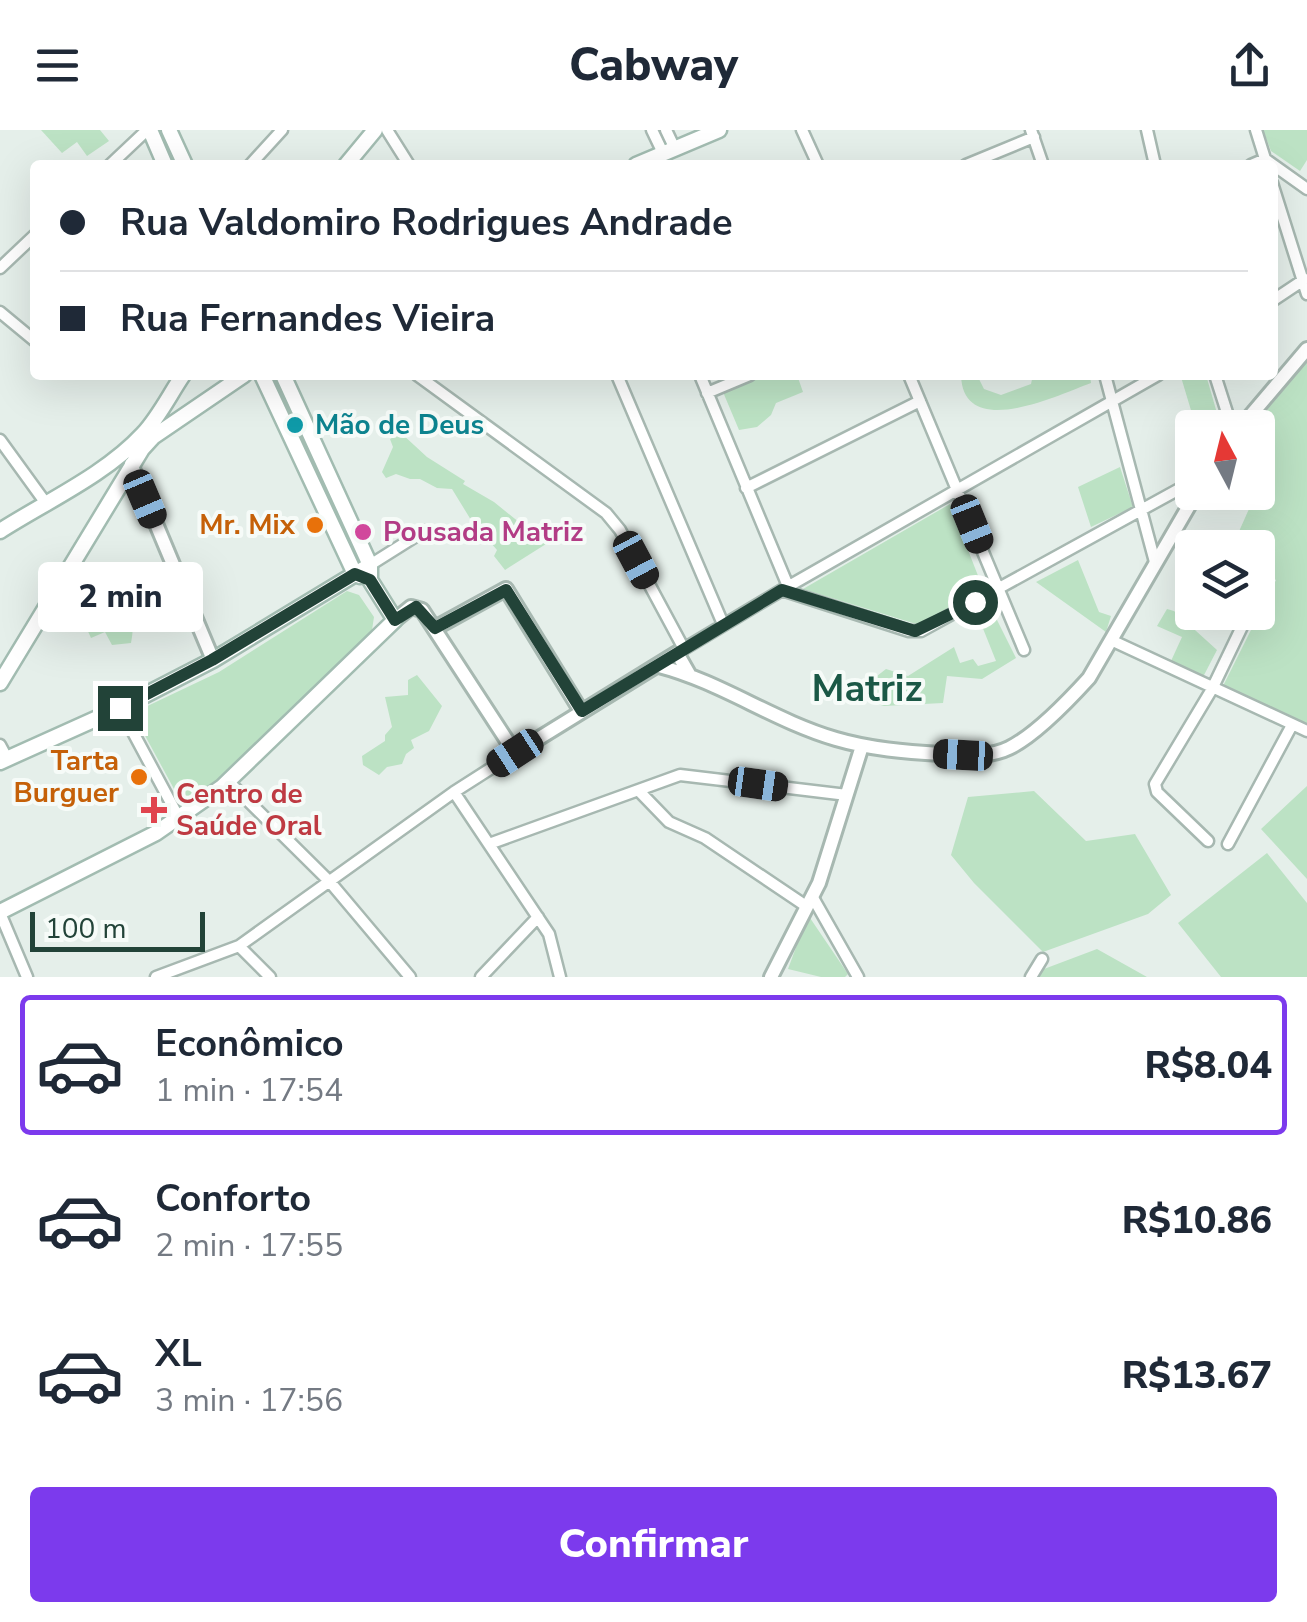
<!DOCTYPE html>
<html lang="pt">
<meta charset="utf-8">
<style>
body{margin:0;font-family:"Nunito Sans",sans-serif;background:#f6f6f7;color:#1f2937;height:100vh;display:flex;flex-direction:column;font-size:38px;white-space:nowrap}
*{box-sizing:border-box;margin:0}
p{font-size:32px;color:#747a83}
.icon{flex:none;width:55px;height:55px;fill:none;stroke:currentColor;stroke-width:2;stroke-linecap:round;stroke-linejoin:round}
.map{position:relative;height:847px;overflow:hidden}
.side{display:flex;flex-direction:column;background:#fff;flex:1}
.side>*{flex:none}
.top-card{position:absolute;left:30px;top:30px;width:1248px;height:220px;border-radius:10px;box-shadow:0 10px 40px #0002;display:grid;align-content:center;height:220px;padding:0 30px;background:#fff}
.needle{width:65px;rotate:353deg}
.buttons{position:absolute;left:1175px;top:280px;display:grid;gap:20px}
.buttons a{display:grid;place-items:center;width:100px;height:100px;border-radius:10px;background:#fff;box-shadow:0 10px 40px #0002;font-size:50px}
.scale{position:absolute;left:30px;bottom:25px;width:175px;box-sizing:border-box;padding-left:10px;border:5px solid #224338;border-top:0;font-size:28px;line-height:35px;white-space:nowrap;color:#224338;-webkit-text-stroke:8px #f6fbf8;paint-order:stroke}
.end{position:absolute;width:45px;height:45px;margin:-22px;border:12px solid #224338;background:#fff;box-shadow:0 0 0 5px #fff}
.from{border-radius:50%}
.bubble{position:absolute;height:70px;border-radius:10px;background:#fff;box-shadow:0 10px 40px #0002;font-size:32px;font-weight:800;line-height:70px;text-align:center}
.car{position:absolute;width:30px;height:60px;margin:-30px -15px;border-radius:12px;box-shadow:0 0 8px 2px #0007;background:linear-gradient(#222 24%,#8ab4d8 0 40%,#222 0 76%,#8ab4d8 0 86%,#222 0)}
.top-card b{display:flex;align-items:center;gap:35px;height:95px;font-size:38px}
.top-card b+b{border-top:2px solid #e0e1e3}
.top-card i{width:25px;height:25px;background:#1f2937}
ul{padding:18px 0 0;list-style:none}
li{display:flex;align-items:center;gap:30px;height:140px;margin:0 20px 15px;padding:0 10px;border:5px solid transparent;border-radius:10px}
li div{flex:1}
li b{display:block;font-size:38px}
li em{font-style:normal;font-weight:800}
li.selected{border-color:#7c3aed}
li>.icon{width:90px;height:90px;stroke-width:1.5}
.cta{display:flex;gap:20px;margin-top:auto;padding:20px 30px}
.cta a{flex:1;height:115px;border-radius:10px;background:#7c3aed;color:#fff;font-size:40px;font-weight:800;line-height:115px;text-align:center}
header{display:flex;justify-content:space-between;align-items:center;height:130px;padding:0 30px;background:#fff;font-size:45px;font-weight:800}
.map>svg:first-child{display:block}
.green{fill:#bce2c4}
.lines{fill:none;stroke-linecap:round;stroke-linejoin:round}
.minor-casing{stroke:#a7b8b1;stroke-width:15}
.tertiary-casing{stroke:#a7b8b1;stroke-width:18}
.secondary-casing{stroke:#a2bcb1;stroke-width:19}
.minor{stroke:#fff;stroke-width:10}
.tertiary{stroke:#fff;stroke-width:12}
.secondary{stroke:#fff;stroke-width:14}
.route{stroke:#224338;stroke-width:12}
.culture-dot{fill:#0f9aa8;stroke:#f6fbf8;stroke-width:4}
.food-dot{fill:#e8710a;stroke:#f6fbf8;stroke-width:4}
.hotel-dot{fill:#d1479c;stroke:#f6fbf8;stroke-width:4}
.health-dot{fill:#e0444e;stroke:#f6fbf8;stroke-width:4}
.labels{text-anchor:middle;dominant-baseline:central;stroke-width:8;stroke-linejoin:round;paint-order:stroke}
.culture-label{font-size:28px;font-weight:bold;fill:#0d838f;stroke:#f6fbf8;text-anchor:start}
.food-label{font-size:28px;font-weight:bold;fill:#c56008;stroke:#f6fbf8;text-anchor:end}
.hotel-label{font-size:28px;font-weight:bold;fill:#b23c85;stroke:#f6fbf8;text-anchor:start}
.health-label{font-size:28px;font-weight:bold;fill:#be3a42;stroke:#f6fbf8;text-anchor:start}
.district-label{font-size:38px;font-weight:bold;fill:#1b5846;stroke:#f6fbf8}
</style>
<header><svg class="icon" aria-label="menu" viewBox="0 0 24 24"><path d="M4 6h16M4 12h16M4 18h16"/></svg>Cabway<svg class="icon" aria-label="share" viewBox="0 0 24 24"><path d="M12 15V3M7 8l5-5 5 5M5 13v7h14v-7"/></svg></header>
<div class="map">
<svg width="1307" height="847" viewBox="0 0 1307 847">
<rect width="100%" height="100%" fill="#e5efea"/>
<!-- green -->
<path class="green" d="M 41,0 L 100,0 L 109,11 L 87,26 L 77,12 L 62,23 Z
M 1263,0 L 1307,0 L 1307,30 L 1300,41 L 1271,21 Z
M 1307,231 L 1307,594 L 1222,558 L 1276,450 L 1258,439 L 1258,418 L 1232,417 L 1274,323 L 1258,312 L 1258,298 L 1251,297 L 1262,281 Z
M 764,245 L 797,245 L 803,262 L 776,273 L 771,285 L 757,297 L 739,300 L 723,262 Z
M 953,245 L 977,245 L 984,259 L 1001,265 L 1031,254 L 1033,245 L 1090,245 L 1091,253 C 1058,265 964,311 961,246 Z
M 1185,245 L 1206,245 L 1221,297 L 1196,297 L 1181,247 Z
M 401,303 L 427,327 L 465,351 L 463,354 L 494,372 L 546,414 L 505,440 L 494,426 L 497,420 L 471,390 L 452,359 L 437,358 L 420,349 L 410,349 L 396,344 L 386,348 L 382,342 L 393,317 L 390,309 Z
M 1120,337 L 1133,377 L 1091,397 L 1078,357 Z
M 950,374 L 984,461 L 916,494 L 803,459 Z
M 1078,430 L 1099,482 L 1111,486 L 1106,502 L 1036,452 Z
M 347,461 L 359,465 L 374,487 L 372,500 L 224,648 L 191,671 L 180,670 L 136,589 L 139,580 L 219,542 Z
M 118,472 C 135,481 134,496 131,513 L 112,515 L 105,502 L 91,508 L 86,497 L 89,492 L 102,485 L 109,474 Z
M 990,476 L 1016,528 L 982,549 L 947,546 L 943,573 L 884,576 L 871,572 L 877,546 L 886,539 L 908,546 L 954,517 L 960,533 L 973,529 L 978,536 L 996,531 L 976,481 Z
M 1167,479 L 1174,481 L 1217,520 L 1203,547 L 1171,531 L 1182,507 L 1157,496 Z
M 417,545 L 442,576 L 429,601 L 411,610 L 414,618 L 406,624 L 402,634 L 387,637 L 379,645 L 363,635 L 362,626 L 385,611 L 385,605 L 392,597 L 385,567 L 408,565 L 408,550 Z
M 1307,656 L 1307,749 L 1261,699 Z
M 1034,661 L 1086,711 L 1135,704 L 1171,765 L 1148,784 L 1043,822 L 974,753 L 951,725 L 968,667 Z
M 1267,723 L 1307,773 L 1307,847 L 1221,847 L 1178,793 Z
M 808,785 L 848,844 L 845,847 L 821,847 L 788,839 Z
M 1097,819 L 1147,847 L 1039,847 L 1044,839 Z"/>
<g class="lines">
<!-- minor casing -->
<g class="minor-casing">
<path id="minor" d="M 387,0 L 409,35
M 652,0 L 663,23
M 666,0 L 675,19
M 802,0 L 818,35
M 1031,0 L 1043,35
M 1147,0 L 1155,35
M 1256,0 L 1266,32
M 110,35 L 147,0
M 250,35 L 282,0
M 966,35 L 1034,7
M 1251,35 L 1265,29 L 1307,59
M 1272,53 L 1307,164
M 0,138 L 35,105
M 1272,171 L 1305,149
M 0,182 L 35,211
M 417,245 L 606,383 L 620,400 L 684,519
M 617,245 L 723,494
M 700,245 L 788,456
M 909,245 L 1024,520
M 1105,245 L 1155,432
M 1215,245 L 1232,298
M 707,263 L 750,245
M 0,310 L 45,372
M 746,358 L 920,271
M 370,435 L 424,401
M 782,460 L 909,501 L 921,501 L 1192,352
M 1258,465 L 1263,453
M 1113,511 L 1307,601
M 677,523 L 782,460 L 1158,245
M 120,578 L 179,688
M 0,615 L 7,628
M 229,652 L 330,752 L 410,847
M 639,661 L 669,692 L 705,708 L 806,776
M 454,662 L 549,804 L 560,847
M 1208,711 L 1157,662 L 1155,654 L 1212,559 L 1249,482
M 489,714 L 680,645 L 847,665
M 1228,714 L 1292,595
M 812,766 L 858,847
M 0,783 L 27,847
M 239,816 L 270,847
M 156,847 L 239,816 L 454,662 L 515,623
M 481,847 L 538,787
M 1031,847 L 1042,829"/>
</g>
<!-- tertiary casing -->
<g class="tertiary-casing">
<path id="tertiary" d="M 1240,298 L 1307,219
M 131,334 L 213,530
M 395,490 L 411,477 L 422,480 L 515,623 L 677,523 L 689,544
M 435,498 L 506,459 L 581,581
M 659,536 C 721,552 774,591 836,609 C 870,619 906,622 941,624 C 963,625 989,628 1009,618 C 1036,605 1069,570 1089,548 L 1197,362
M 771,847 L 819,753 L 862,616"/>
</g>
<!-- secondary casing -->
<g class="secondary-casing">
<path id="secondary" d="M 150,0 L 165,35
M 169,0 L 185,35
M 346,35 L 375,0
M 636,35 L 719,0
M 262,245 L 355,444 L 360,446
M 0,401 C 47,371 105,345 143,304 C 159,287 170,264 183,245
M 0,553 L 142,319 L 153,307 L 244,245
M 0,632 L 120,578 L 213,530 L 370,435
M 0,782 L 156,703 L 222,657 L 395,490 L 370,450 L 370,435 L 283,245"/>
</g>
<!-- minor -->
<use href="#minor" class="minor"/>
<!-- tertiary -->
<use href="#tertiary" class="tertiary"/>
<!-- secondary -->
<use href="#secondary" class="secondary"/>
</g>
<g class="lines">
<!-- route -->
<path class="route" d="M 120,578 L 212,530 L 355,444 L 370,450 L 395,490 L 416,477 L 435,498 L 506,460 L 582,581 L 782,460 L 915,501 L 975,472"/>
</g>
<!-- markers -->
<circle class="culture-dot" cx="295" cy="295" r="10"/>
<g class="food-dot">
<circle cx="315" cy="395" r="10"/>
<circle cx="139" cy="647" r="10"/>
</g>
<circle class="hotel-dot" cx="363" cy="402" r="10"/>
<path class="health-dot" d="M149 665h10v10h10v10h-10v10h-10v-10h-10v-10h10z"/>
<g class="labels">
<!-- culture labels -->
<g class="culture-label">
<text x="315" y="295">Mão de Deus</text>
</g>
<!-- food labels -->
<g class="food-label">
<text x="295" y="395">Mr. Mix</text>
<text x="119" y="631">Tarta<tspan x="119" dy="32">Burguer</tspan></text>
</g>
<!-- hotel labels -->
<g class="hotel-label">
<text x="383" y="402">Pousada Matriz</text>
</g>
<!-- health labels -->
<g class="health-label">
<text x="176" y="664">Centro de<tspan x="176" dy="32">Saúde Oral</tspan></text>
</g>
<!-- district labels -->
<g class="district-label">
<text x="867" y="558">Matriz</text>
</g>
</g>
</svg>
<div class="buttons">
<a><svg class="needle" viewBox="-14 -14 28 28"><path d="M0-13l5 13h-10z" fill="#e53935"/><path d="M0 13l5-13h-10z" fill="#747a83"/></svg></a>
<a><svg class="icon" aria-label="layers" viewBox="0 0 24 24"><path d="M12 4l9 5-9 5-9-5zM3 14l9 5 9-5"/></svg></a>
</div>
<div class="scale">100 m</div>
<i class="end from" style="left:975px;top:472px"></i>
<i class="end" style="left:120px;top:578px"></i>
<div class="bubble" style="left:38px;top:432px;width:165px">2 min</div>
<i class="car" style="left:145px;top:369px;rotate:157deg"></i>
<i class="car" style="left:972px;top:394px;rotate:158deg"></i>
<i class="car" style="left:636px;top:430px;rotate:152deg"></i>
<i class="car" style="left:515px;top:623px;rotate:237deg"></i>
<i class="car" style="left:963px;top:625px;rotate:273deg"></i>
<i class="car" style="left:758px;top:654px;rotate:98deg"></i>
<div class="top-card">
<b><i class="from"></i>Rua Valdomiro Rodrigues Andrade</b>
<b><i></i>Rua Fernandes Vieira</b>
</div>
</div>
<section class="side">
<ul>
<li class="selected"><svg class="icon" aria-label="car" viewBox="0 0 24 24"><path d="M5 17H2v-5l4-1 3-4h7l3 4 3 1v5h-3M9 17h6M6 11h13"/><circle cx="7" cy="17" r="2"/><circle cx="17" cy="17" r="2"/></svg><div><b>Econômico</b><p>1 min · 17:54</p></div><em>R$8.04</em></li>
<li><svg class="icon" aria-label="car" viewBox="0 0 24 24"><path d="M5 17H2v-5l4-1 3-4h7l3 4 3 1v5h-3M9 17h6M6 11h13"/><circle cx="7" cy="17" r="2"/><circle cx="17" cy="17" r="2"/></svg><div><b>Conforto</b><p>2 min · 17:55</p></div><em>R$10.86</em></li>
<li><svg class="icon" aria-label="car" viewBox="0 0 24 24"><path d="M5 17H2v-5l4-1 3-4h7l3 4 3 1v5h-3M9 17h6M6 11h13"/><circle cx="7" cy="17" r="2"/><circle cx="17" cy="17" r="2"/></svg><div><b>XL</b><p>3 min · 17:56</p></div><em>R$13.67</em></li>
</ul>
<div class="cta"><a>Confirmar</a></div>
</section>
